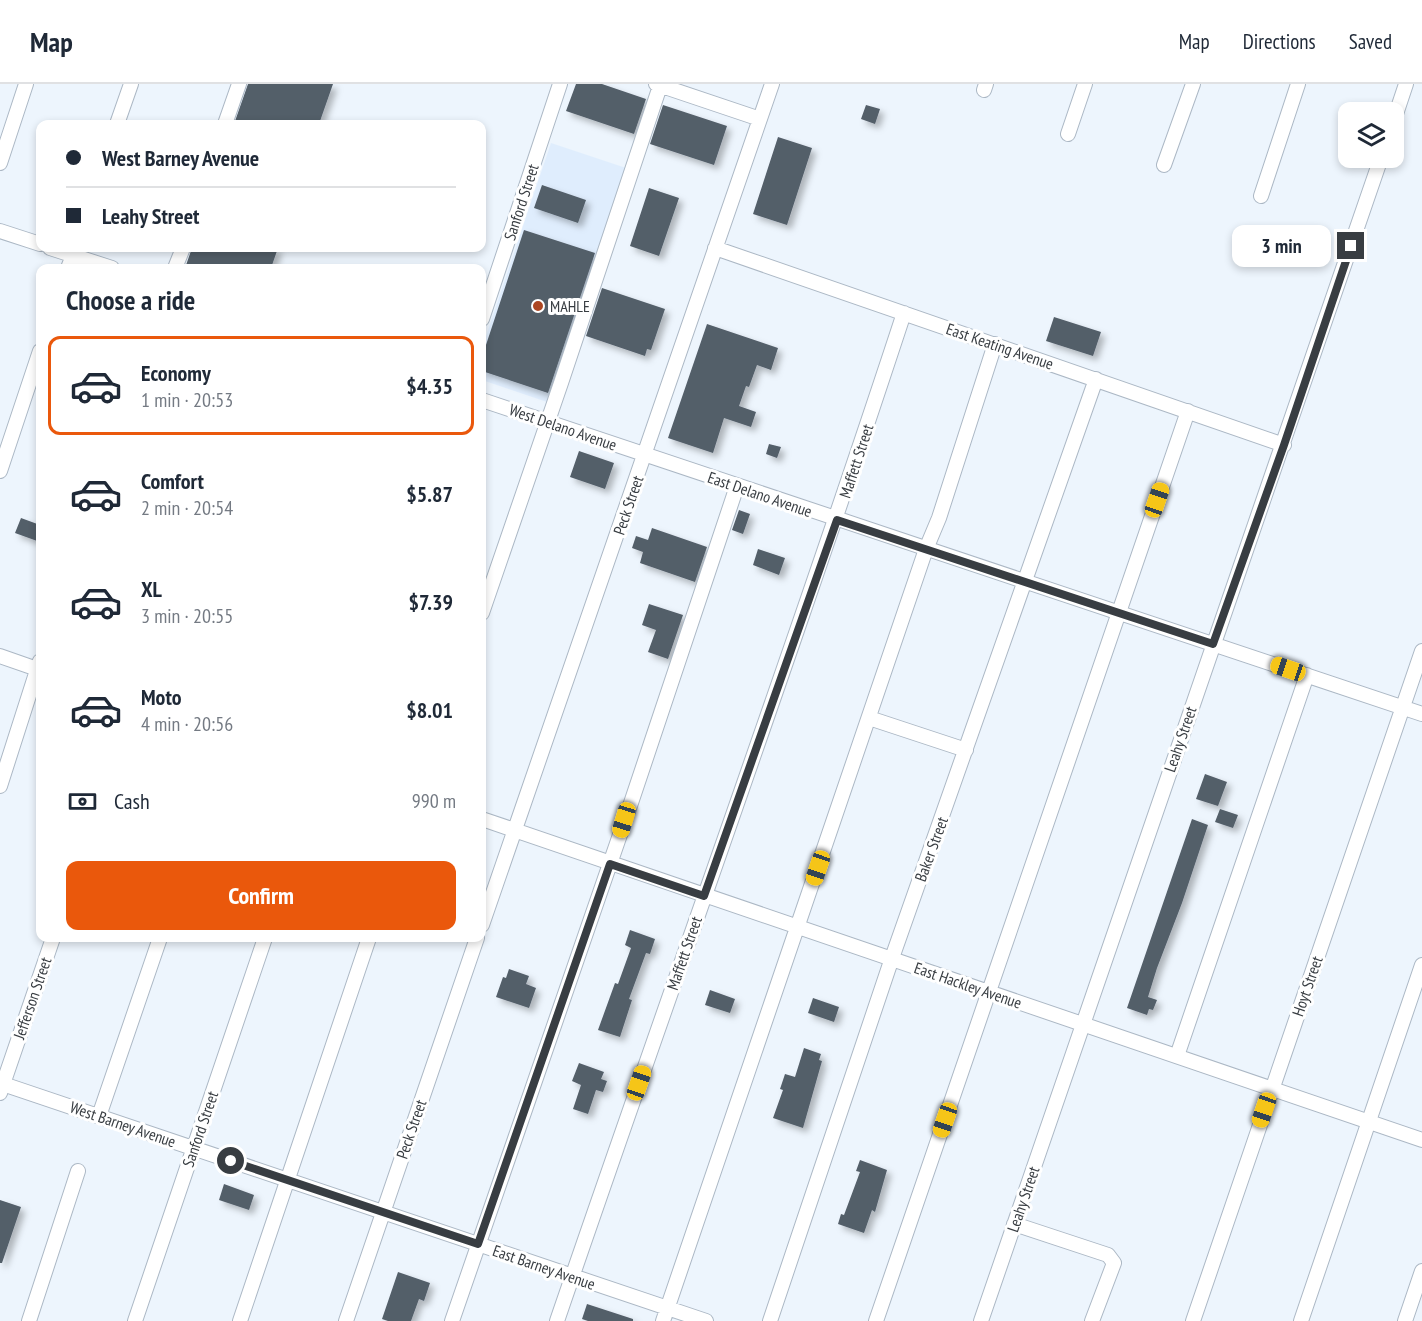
<!DOCTYPE html>
<meta charset="utf-8">
<style>
body{margin:0;font-family:"PT Sans Narrow",sans-serif;background:#f6f6f7;color:#1f2937;height:100vh;display:flex;flex-direction:column;font-size:22px;white-space:nowrap}
*{box-sizing:border-box;margin:0}
p{font-size:20px;color:#747a83}
.icon{flex:none;width:33px;height:33px;fill:none;stroke:currentColor;stroke-width:2;stroke-linecap:round;stroke-linejoin:round}
.map{position:relative;flex:1;overflow:hidden}
.sheet{position:absolute;left:36px;top:180px;width:450px;height:678px;display:flex;flex-direction:column;background:#fff;border-radius:12px;box-shadow:0 3px 9px #0003}
.sheet>*{flex:none}
.guide{position:absolute;left:36px;top:36px;width:450px;height:132px;border-radius:12px;box-shadow:0 3px 9px #0003;display:grid;align-content:center;height:132px;padding:0 30px;background:#fff}
.buttons{position:absolute;left:1338px;top:18px;display:grid;gap:12px}
.buttons a{display:grid;place-items:center;width:66px;height:66px;border-radius:12px;background:#fff;box-shadow:0 3px 9px #0003;font-size:30px}
.end{position:absolute;width:27px;height:27px;margin:-14px;border:8px solid #383d42;background:#fff;box-shadow:0 0 0 3px #fff}
.from{border-radius:50%}
.bubble{position:absolute;height:42px;border-radius:12px;background:#fff;box-shadow:0 3px 9px #0003;font-size:20px;font-weight:700;line-height:42px;text-align:center}
.car{position:absolute;width:18px;height:36px;margin:-18px -9px;border-radius:8px;box-shadow:0 0 4px 2px #0007;background:linear-gradient(#f5c518 24%,#345 0 40%,#f5c518 0 76%,#345 0 86%,#f5c518 0)}
.guide b{display:flex;align-items:center;gap:21px;height:57px;font-size:22px}
.guide b+b{border-top:2px solid #e0e1e3}
.guide i{width:15px;height:15px;background:#1f2937}
ul{padding:0;list-style:none}
li{display:flex;align-items:center;gap:18px;height:99px;margin:0 12px 9px;padding:0 18px;border:3px solid transparent;border-radius:12px}
li div{flex:1}
li b{display:block;font-size:22px}
li em{font-style:normal;font-weight:700}
li.on{border-color:#ea580c}
li>.icon{width:54px;height:54px;stroke-width:1.5}
h2{padding:0 30px;font-size:27px;line-height:72px}
.pay{display:flex;align-items:center;gap:15px;height:66px;padding:0 30px;font-size:22px}
.pay p{margin-inline-start:auto}
.primary-button{display:flex;gap:12px;margin-top:auto;padding:12px 30px}
.primary-button a{flex:1;height:69px;border-radius:12px;background:#ea580c;color:#fff;font-size:24px;font-weight:700;line-height:69px;text-align:center}
header{display:flex;align-items:center;gap:36px;box-sizing:border-box;height:84px;padding:0 30px;background:#fff;border-bottom:2px solid #e0e1e3}
header strong{font-size:28px}
nav{display:flex;gap:33px;margin-inline-start:auto;font-size:21px}
.map>svg:first-child{display:block}
.built{fill:#dfedfd}
.building{fill:#535e69;filter:url(#shadow)}
.lines{fill:none;stroke-linecap:round;stroke-linejoin:round}
.minor-casing{stroke:#acb8c5;stroke-width:16}
.minor{stroke:#fff;stroke-width:14}
.route{stroke:#383d42;stroke-width:8}
.poi-dot{fill:#ad4621;stroke:#fff;stroke-width:2}
.labels{text-anchor:middle;dominant-baseline:central;stroke-width:6;stroke-linejoin:round;paint-order:stroke}
.street-label{font-size:16px;fill:#383d42;stroke:#fff}
.poi-label{font-size:16px;fill:#383d42;stroke:#fff;text-anchor:start}
</style>
<header>
<strong>Map</strong>
<nav><a>Map</a><a>Directions</a><a>Saved</a></nav>
</header>
<div class="map">
<svg width="1422" height="1237" viewBox="0 0 1422 1237">
<defs>
<filter id="shadow"><feDropShadow dx="4.5" dy="4.5" stdDeviation="3" flood-color="#0004"/></filter>
</defs>
<rect width="100%" height="100%" fill="#edf5fd"/>
<!-- built -->
<path class="built" d="M 551,59 L 626,84 L 547,318 L 482,296 L 482,264 Z"/>
<!-- building -->
<path class="building" d="M 248,0 L 333,0 L 319,40 L 234,40 Z
M 576,0 L 602,0 L 646,15 L 634,50 L 566,27 Z
M 663,21 L 727,42 L 714,81 L 650,60 Z
M 866,21 L 880,25 L 875,40 L 861,35 Z
M 778,53 L 812,64 L 787,141 L 753,130 Z
M 542,101 L 586,116 L 578,139 L 534,124 Z
M 649,104 L 679,114 L 659,172 L 630,162 Z
M 524,146 L 595,169 L 548,309 L 482,287 L 482,273 Z
M 192,164 L 278,164 L 271,184 L 185,184 Z
M 602,204 L 665,225 L 651,266 L 647,265 L 645,272 L 586,252 Z
M 1054,233 L 1101,248 L 1093,272 L 1046,257 Z
M 707,240 L 778,264 L 771,286 L 757,281 L 749,303 L 746,302 L 739,322 L 756,328 L 751,343 L 724,334 L 713,369 L 668,354 Z
M 769,360 L 781,363 L 777,374 L 766,370 Z
M 579,367 L 614,379 L 605,405 L 570,393 Z
M 739,426 L 750,430 L 743,450 L 732,446 Z
M 21,434 L 40,441 L 40,458 L 15,449 Z
M 652,444 L 707,463 L 695,498 L 640,479 L 643,468 L 632,464 L 636,452 L 648,456 Z
M 758,465 L 785,474 L 779,491 L 753,481 Z
M 649,520 L 683,531 L 668,575 L 648,568 L 656,546 L 642,541 Z
M 1205,690 L 1227,698 L 1218,722 L 1196,715 Z
M 1220,725 L 1238,731 L 1233,744 L 1215,738 Z
M 1192,735 L 1208,741 L 1182,819 L 1157,884 L 1148,913 L 1157,916 L 1153,926 L 1149,925 L 1147,931 L 1127,924 Z
M 630,846 L 655,855 L 650,870 L 646,869 L 629,915 L 632,916 L 620,953 L 598,946 L 615,899 L 618,900 L 631,864 L 625,861 Z
M 509,885 L 529,892 L 526,900 L 536,904 L 529,924 L 496,913 L 503,893 L 506,894 Z
M 710,906 L 735,915 L 730,929 L 705,921 Z
M 813,914 L 839,923 L 834,938 L 808,929 Z
M 804,964 L 821,970 L 819,976 L 822,977 L 803,1044 L 773,1034 L 783,1006 L 780,1005 L 785,990 L 795,993 Z
M 579,979 L 604,988 L 601,995 L 607,997 L 603,1008 L 596,1006 L 588,1030 L 573,1025 L 581,1001 L 572,997 Z
M 860,1076 L 887,1086 L 875,1128 L 872,1126 L 864,1149 L 838,1140 L 841,1130 L 844,1131 L 860,1088 L 856,1087 Z
M 224,1100 L 254,1111 L 249,1126 L 219,1116 Z
M 0,1116 L 21,1123 L 2,1179 L 0,1179 Z
M 398,1188 L 430,1199 L 424,1217 L 419,1215 L 411,1237 L 388,1237 L 382,1235 Z
M 587,1220 L 633,1235 L 633,1237 L 588,1237 L 582,1235 Z"/>
<g class="lines">
<!-- minor casing -->
<g class="minor-casing">
<path id="minor" d="M 656,0 L 760,35
M 984,6 L 986,0
M 1394,36 L 1406,0
M 117,40 L 131,0
M 225,40 L 239,0
M 1068,50 L 1085,0
M 0,79 L 26,0
M 1164,81 L 1193,0
M 1261,112 L 1298,0
M 0,147 L 40,160
M 50,164 L 112,184
M 715,164 L 1284,361
M 68,184 L 76,164
M 175,184 L 183,164
M 482,235 L 560,0
M 482,316 L 1422,630
M 0,387 L 40,267
M 482,529 L 561,299 L 660,2
M 0,572 L 40,586
M 869,634 L 966,666
M 0,702 L 40,577
M 482,735 L 1422,1056
M 482,841 L 772,0
M 1177,972 L 1307,591
M 0,999 L 706,1237
M 0,1009 L 53,854
M 99,1032 L 160,854
M 1014,1140 L 1108,1171 L 1114,1179 L 1092,1237
M 29,1237 L 78,1087
M 135,1237 L 265,854
M 240,1237 L 369,854
M 346,1237 L 477,854
M 452,1237 L 632,716 L 737,402
M 557,1237 C 672,901 793,567 904,229
M 663,1237 L 926,465 L 939,434 L 995,260
M 770,1237 L 892,874 L 1096,295
M 876,1237 L 1188,327
M 981,1237 C 1112,848 1250,462 1381,74
M 1193,1237 L 1422,567
M 1301,1237 L 1422,881
M 1405,1237 L 1422,1187"/>
</g>
<!-- minor -->
<use href="#minor" class="minor"/>
</g>
<g class="lines">
<!-- route -->
<path class="route" d="M 231,1077 L 478,1160 L 610,780 L 704,812 L 837,436 L 1213,560 L 1284,361 L 1351,162"/>
</g>
<!-- markers -->
<circle class="poi-dot" cx="538" cy="222" r="6"/>
<g class="labels">
<!-- street labels -->
<g class="street-label">
<text transform="translate(521 118) rotate(-72)">Sanford Street</text>
<text transform="translate(1000 262) rotate(19)">East Keating Avenue</text>
<text transform="translate(563 343) rotate(19)">West Delano Avenue</text>
<text transform="translate(856 377) rotate(-72)">Maffett Street</text>
<text transform="translate(760 410) rotate(19)">East Delano Avenue</text>
<text transform="translate(628 421) rotate(-71)">Peck Street</text>
<text transform="translate(1180 655) rotate(-71)">Leahy Street</text>
<text transform="translate(931 765) rotate(-70)">Baker Street</text>
<text transform="translate(684 869) rotate(-71)">Maffett Street</text>
<text transform="translate(968 901) rotate(19)">East Hackley Avenue</text>
<text transform="translate(1307 902) rotate(-71)">Hoyt Street</text>
<text transform="translate(32 914) rotate(-71)">Jefferson Street</text>
<text transform="translate(123 1040) rotate(19)">West Barney Avenue</text>
<text transform="translate(200 1045) rotate(-71)">Sanford Street</text>
<text transform="translate(411 1045) rotate(-71)">Peck Street</text>
<text transform="translate(1023 1115) rotate(-71)">Leahy Street</text>
<text transform="translate(544 1183) rotate(19)">East Barney Avenue</text>
</g>
<!-- poi labels -->
<g class="poi-label">
<text x="550" y="222">MAHLE</text>
</g>
</g>
</svg>
<div class="buttons">
<a><svg class="icon" aria-label="layers" viewBox="0 0 24 24"><path d="M12 4l9 5-9 5-9-5zM3 14l9 5 9-5"/></svg></a>
</div>
<i class="end from" style="left:231px;top:1077px"></i>
<i class="end" style="left:1351px;top:162px"></i>
<div class="bubble" style="left:1232px;top:141px;width:99px">3 min</div>
<i class="car" style="left:1157px;top:416px;rotate:19deg"></i>
<i class="car" style="left:1288px;top:585px;rotate:289deg"></i>
<i class="car" style="left:624px;top:736px;rotate:197deg"></i>
<i class="car" style="left:818px;top:784px;rotate:199deg"></i>
<i class="car" style="left:639px;top:999px;rotate:19deg"></i>
<i class="car" style="left:1264px;top:1026px;rotate:199deg"></i>
<i class="car" style="left:945px;top:1036px;rotate:199deg"></i>
<div class="guide">
<b><i class="from"></i>West Barney Avenue</b>
<b><i></i>Leahy Street</b>
</div>
<section class="sheet">
<h2>Choose a ride</h2>
<ul>
<li class="on"><svg class="icon" aria-label="car" viewBox="0 0 24 24"><path d="M5 17H2v-5l4-1 3-4h7l3 4 3 1v5h-3M9 17h6M6 11h13"/><circle cx="7" cy="17" r="2"/><circle cx="17" cy="17" r="2"/></svg><div><b>Economy</b><p>1 min · 20:53</p></div><em>$4.35</em></li>
<li><svg class="icon" aria-label="car" viewBox="0 0 24 24"><path d="M5 17H2v-5l4-1 3-4h7l3 4 3 1v5h-3M9 17h6M6 11h13"/><circle cx="7" cy="17" r="2"/><circle cx="17" cy="17" r="2"/></svg><div><b>Comfort</b><p>2 min · 20:54</p></div><em>$5.87</em></li>
<li><svg class="icon" aria-label="car" viewBox="0 0 24 24"><path d="M5 17H2v-5l4-1 3-4h7l3 4 3 1v5h-3M9 17h6M6 11h13"/><circle cx="7" cy="17" r="2"/><circle cx="17" cy="17" r="2"/></svg><div><b>XL</b><p>3 min · 20:55</p></div><em>$7.39</em></li>
<li><svg class="icon" aria-label="car" viewBox="0 0 24 24"><path d="M5 17H2v-5l4-1 3-4h7l3 4 3 1v5h-3M9 17h6M6 11h13"/><circle cx="7" cy="17" r="2"/><circle cx="17" cy="17" r="2"/></svg><div><b>Moto</b><p>4 min · 20:56</p></div><em>$8.01</em></li>
</ul>
<div class="pay"><svg class="icon" aria-label="cash" viewBox="0 0 24 24"><path d="M3 7h18v10H3z"/><circle cx="12" cy="12" r="2"/></svg>Cash<p>990 m</p></div>
<div class="primary-button"><a>Confirm</a></div>
</section>
</div>
